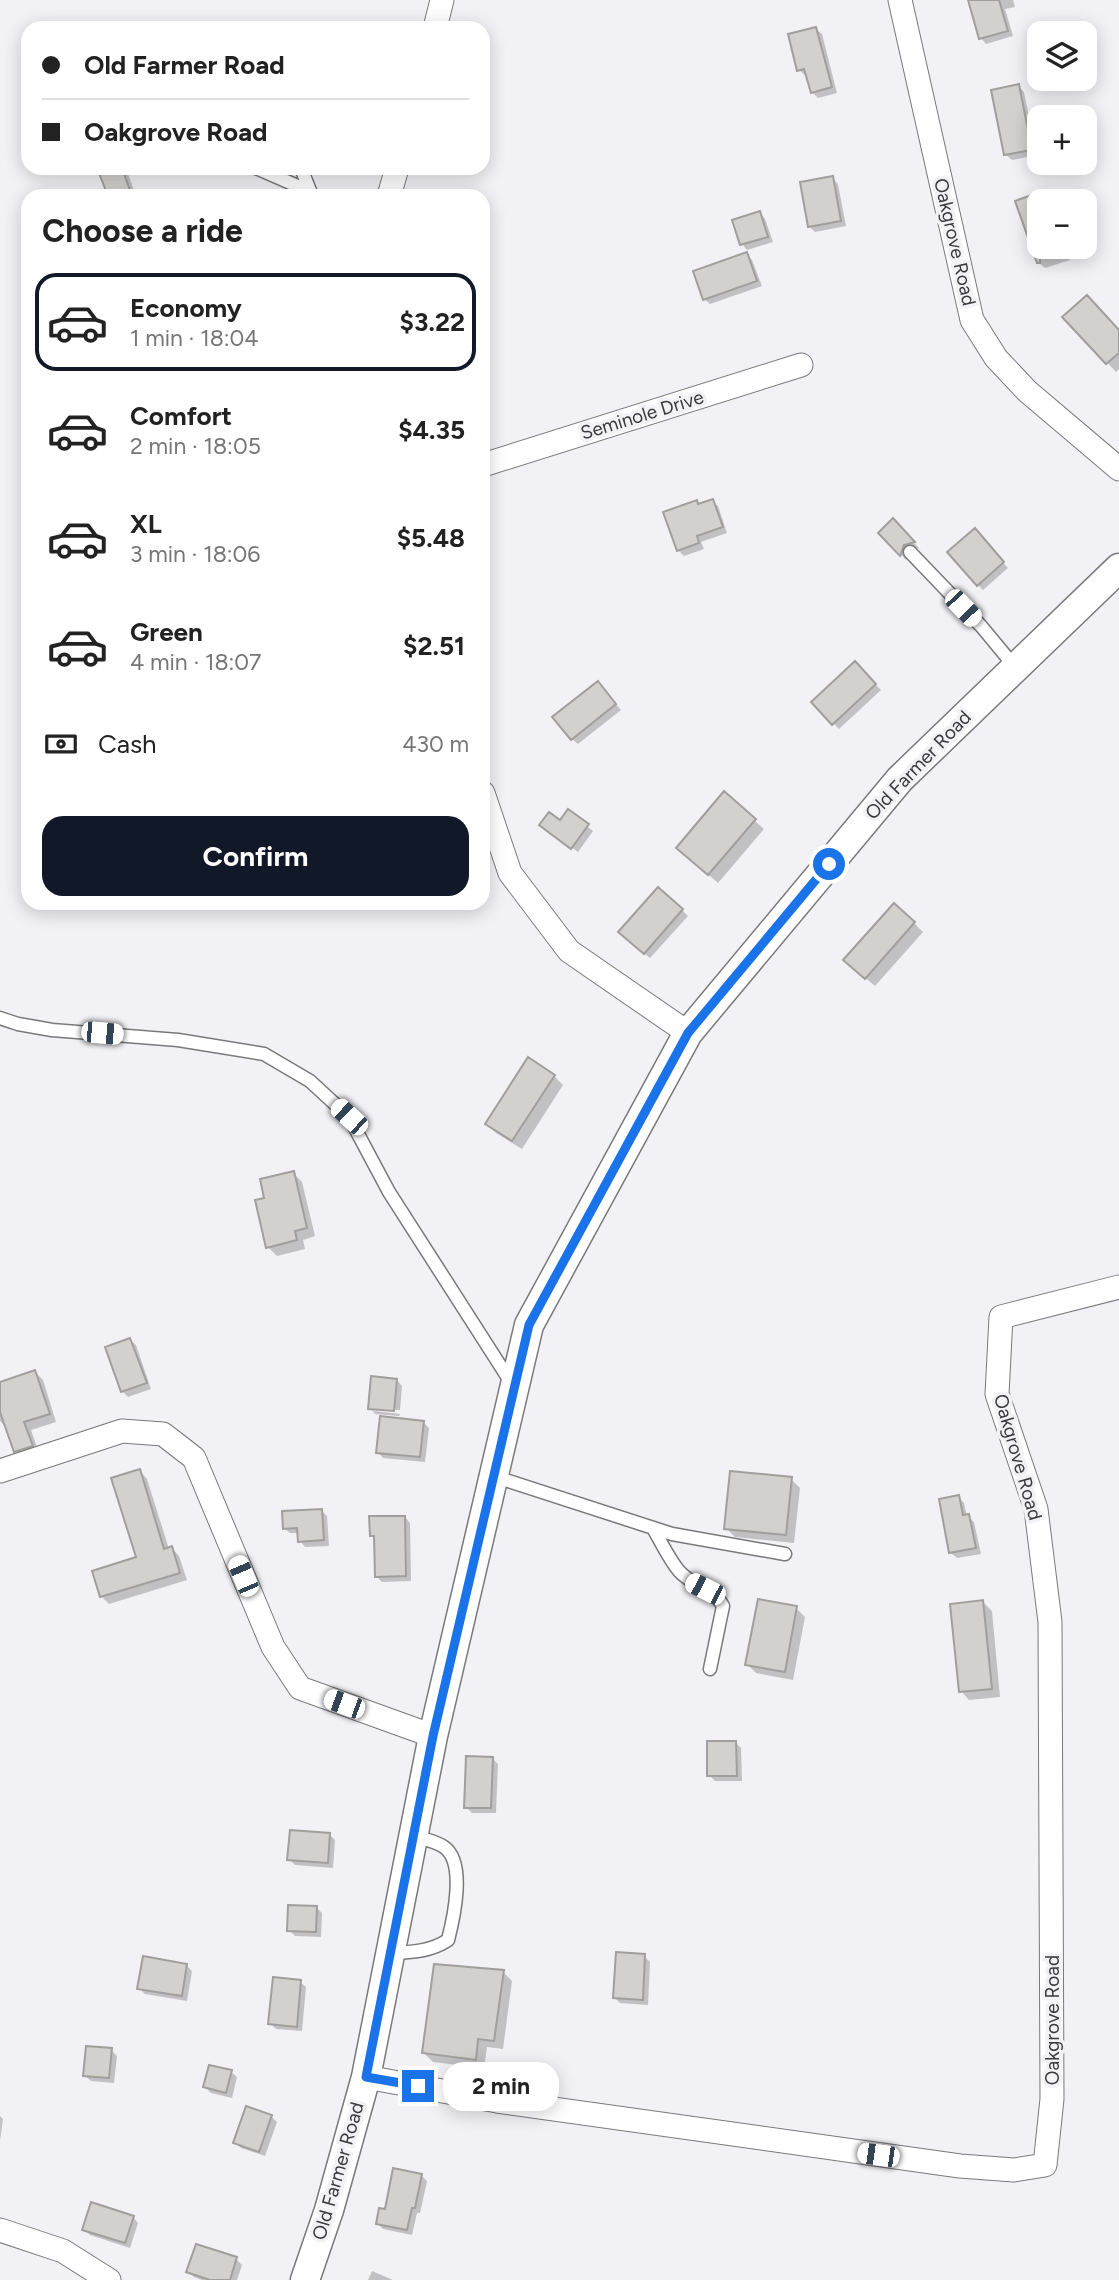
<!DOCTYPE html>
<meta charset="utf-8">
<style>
body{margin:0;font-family:Figtree,sans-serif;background:#f2f2f2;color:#222;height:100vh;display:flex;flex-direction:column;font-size:26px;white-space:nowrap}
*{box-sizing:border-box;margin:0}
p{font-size:23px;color:#767676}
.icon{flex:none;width:38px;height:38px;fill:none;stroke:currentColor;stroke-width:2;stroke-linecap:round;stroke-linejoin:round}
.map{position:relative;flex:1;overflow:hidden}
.side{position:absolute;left:21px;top:189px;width:469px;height:721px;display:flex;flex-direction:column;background:#fff;border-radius:21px;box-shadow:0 4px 18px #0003}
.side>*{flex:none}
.top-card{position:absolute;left:21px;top:21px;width:469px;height:154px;border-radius:21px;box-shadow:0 4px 18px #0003;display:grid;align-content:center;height:154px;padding:0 21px;background:#fff}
.tools{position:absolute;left:1027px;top:21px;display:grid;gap:14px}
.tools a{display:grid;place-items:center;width:70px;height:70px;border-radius:14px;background:#fff;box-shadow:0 4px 18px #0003;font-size:35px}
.end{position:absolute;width:32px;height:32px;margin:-16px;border:9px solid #1a73e8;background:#fff;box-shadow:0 0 0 4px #fff}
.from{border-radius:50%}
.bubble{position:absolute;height:49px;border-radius:21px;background:#fff;box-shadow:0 4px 18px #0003;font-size:23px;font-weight:700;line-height:49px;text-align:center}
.car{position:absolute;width:21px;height:42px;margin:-21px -10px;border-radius:9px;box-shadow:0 0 5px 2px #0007;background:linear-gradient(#fff 24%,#345 0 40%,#fff 0 76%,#345 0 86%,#fff 0)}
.top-card b{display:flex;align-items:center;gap:24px;height:66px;font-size:26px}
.top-card b+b{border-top:2px solid #e0e0e0}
.top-card i{width:18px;height:18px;background:#222}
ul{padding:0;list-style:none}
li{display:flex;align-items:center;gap:21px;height:98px;margin:0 14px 10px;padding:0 7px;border:4px solid transparent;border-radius:21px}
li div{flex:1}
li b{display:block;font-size:26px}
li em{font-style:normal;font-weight:700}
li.on{border-color:#111827}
li>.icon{width:63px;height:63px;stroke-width:1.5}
h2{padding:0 21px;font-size:32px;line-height:84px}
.pay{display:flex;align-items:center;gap:18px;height:77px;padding:0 21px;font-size:26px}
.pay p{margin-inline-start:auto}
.primary-button{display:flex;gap:14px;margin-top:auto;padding:14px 21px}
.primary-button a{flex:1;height:80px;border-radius:21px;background:#111827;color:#fff;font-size:28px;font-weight:700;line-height:80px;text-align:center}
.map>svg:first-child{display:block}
.shadow{fill:#0003}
.building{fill:#d3d1cd;stroke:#a19f9b;stroke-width:2}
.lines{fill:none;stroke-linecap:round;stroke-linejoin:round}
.service-casing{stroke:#79797c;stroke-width:15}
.minor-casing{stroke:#79797c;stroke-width:25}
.tertiary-casing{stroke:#79797c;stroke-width:31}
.service{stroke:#fff;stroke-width:12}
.minor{stroke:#fff;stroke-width:23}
.tertiary{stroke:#fff;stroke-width:28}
.route{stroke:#1a73e8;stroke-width:9}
.labels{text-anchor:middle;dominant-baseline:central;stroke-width:7;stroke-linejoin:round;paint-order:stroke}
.street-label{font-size:19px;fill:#3a3a3c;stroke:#f2f2f6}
</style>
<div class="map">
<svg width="1119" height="2280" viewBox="0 0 1119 2280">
<rect width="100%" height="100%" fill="#f2f2f6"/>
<!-- shadow -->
<path class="shadow" d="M 969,0 L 1013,0 L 1015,7 L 1005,9 L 1013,36 L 986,44 L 981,38 Z
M 816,29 L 822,34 L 837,93 L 818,98 L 812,92 L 808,75 L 805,75 L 799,70 Z
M 1018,86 L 1024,92 L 1037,155 L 1012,160 L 1006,155 Z
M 99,168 L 126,168 L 136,196 L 109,196 Z
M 832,178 L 838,184 L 846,226 L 815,232 L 809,226 Z
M 1042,193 L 1049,201 L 1040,201 L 1040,247 L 1065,247 L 1070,260 L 1045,268 L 1039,263 L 1017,202 Z
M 760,213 L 765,219 L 773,242 L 747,250 L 742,244 Z
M 747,254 L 752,260 L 762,286 L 710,304 L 704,299 Z
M 1065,317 L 1119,332 L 1119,369 L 1116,372 Z
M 712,501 L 718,506 L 727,533 L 701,542 L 704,549 L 684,556 L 678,550 L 696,502 L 700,505 Z
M 893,521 L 919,548 L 910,551 L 906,560 L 880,533 Z
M 980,536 L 1008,568 L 983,590 L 978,585 Z
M 855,663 L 881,690 L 839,729 L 813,702 Z
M 603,689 L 621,710 L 578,744 L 572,739 Z
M 724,794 L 764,829 L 718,883 L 687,856 Z
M 569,812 L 593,831 L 578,852 L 545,828 L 560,823 Z
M 682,910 L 688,916 L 650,958 L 626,938 Z
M 914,923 L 923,932 L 875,986 L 854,968 Z
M 554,1076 L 563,1085 L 522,1149 L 496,1133 L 487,1124 Z
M 293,1173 L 302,1182 L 315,1236 L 303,1240 L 305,1249 L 277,1256 L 268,1247 L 266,1199 Z
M 130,1340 L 136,1345 L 151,1389 L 128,1397 L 122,1391 Z
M 35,1372 L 43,1380 L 56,1422 L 31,1430 L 39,1453 L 24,1459 L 16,1451 L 5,1426 L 0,1421 L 0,1384 Z
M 397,1380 L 402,1386 L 400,1410 L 373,1408 L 373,1411 L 400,1414 L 399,1416 L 375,1414 L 370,1408 Z
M 423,1422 L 429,1428 L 425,1462 L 383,1458 L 378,1452 Z
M 140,1471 L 147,1479 L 169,1549 L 172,1548 L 179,1556 L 187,1580 L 109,1604 L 101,1596 L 138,1559 Z
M 791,1479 L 800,1488 L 794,1543 L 735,1537 L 726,1528 Z
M 958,1497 L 964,1503 L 967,1516 L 974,1522 L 981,1554 L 957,1558 L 951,1553 Z
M 322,1511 L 327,1516 L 329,1546 L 305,1547 L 300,1541 L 299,1533 L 290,1533 L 284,1528 Z
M 405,1517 L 410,1523 L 411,1581 L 382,1582 L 376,1576 L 375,1539 L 371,1535 Z
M 983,1602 L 992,1611 L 1000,1697 L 969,1700 L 961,1691 Z
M 796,1608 L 805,1617 L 793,1680 L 756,1673 L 747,1664 Z
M 736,1743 L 741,1748 L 742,1781 L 715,1781 L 709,1775 Z
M 492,1758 L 498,1764 L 496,1813 L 472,1813 L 466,1807 Z
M 330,1835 L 335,1840 L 333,1868 L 295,1865 L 289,1859 Z
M 316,1907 L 322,1913 L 321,1937 L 295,1936 L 289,1930 Z
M 644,1956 L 650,1962 L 648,2005 L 620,2003 L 615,1998 Z
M 186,1965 L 192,1971 L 187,2001 L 145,1994 L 139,1988 Z
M 503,1972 L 512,1981 L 503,2049 L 487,2047 L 484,2068 L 433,2062 L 424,2053 Z
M 300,1982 L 306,1987 L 302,2031 L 276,2029 L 270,2023 Z
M 111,2050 L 117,2056 L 114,2083 L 91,2081 L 85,2076 Z
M 231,2072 L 237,2077 L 232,2098 L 211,2093 L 205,2087 Z
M 0,2116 L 3,2119 L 0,2141 Z
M 271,2116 L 277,2122 L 265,2156 L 241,2148 L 235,2142 Z
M 421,2175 L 427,2181 L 420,2213 L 417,2213 L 412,2235 L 383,2229 L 377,2223 L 386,2211 Z
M 133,2217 L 138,2223 L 130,2248 L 90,2235 L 84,2229 Z
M 197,2246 L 236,2259 L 242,2265 L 237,2280 L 202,2280 L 194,2277 L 188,2271 Z
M 372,2271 L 393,2280 L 368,2280 Z"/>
<!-- building -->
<path class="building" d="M 968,0 L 999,0 L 1008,31 L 979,39 Z
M 816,27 L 832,87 L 811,93 L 804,69 L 797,71 L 788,34 Z
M 1019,84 L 1032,150 L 1004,155 L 991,90 Z
M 97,168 L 122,168 L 132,196 L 108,196 Z
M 833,176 L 841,221 L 808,227 L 800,182 Z
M 1040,192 L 1040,263 L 1037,263 L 1015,201 Z
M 760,211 L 768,237 L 740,245 L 732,220 Z
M 747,252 L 757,281 L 703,300 L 693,271 Z
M 1087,295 L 1119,330 L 1119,353 L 1106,364 L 1062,317 Z
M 713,499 L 723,527 L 697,536 L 699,543 L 677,551 L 663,512 L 697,500 L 698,504 Z
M 893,518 L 915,542 L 904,545 L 900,556 L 878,533 Z
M 975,528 L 1004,562 L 977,586 L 947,552 Z
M 855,661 L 876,684 L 832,725 L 811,702 Z
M 598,681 L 616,704 L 571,740 L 552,717 Z
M 724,791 L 756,819 L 708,875 L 676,848 Z
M 568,809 L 589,824 L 571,849 L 539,825 L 549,812 L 560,820 Z
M 658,887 L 683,909 L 644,954 L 618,932 Z
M 894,903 L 915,922 L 865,979 L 843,960 Z
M 528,1057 L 555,1075 L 512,1141 L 485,1124 Z
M 294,1171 L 307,1228 L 295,1231 L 297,1240 L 266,1248 L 255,1200 L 264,1198 L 260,1179 Z
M 130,1338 L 147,1383 L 121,1392 L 105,1347 Z
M 35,1370 L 50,1414 L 24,1422 L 33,1446 L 14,1452 L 0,1412 L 0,1382 Z
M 371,1376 L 397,1379 L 394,1411 L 368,1409 Z
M 380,1416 L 424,1421 L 420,1457 L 376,1453 Z
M 140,1469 L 164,1549 L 172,1546 L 180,1573 L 100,1597 L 92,1571 L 136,1557 L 111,1478 Z
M 730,1471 L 792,1477 L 786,1535 L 724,1529 Z
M 959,1495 L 963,1515 L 969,1514 L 976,1548 L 949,1553 L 939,1499 Z
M 322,1509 L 324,1540 L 298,1542 L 297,1528 L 283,1529 L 282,1511 Z
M 369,1516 L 405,1516 L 406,1576 L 375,1577 L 374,1536 L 370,1536 Z
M 758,1599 L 797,1606 L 785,1672 L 745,1665 Z
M 983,1600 L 992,1689 L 959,1692 L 950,1604 Z
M 707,1741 L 736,1741 L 737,1776 L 707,1776 Z
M 466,1756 L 493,1757 L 491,1808 L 464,1808 Z
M 290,1830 L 330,1833 L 328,1863 L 287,1860 Z
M 288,1905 L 317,1906 L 316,1932 L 287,1931 Z
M 616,1952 L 645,1954 L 643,2000 L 613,1998 Z
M 143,1956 L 187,1964 L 182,1996 L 137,1989 Z
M 434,1964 L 504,1970 L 494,2041 L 478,2039 L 476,2060 L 422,2053 Z
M 273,1977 L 301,1980 L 297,2027 L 268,2024 Z
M 86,2046 L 112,2048 L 109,2078 L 83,2076 Z
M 209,2065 L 232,2070 L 226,2093 L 203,2087 Z
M 246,2106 L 272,2115 L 259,2152 L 233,2143 Z
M 393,2168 L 422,2174 L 415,2208 L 412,2208 L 407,2230 L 376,2224 L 379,2208 L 385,2209 Z
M 91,2202 L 134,2216 L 125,2243 L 82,2230 Z
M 196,2244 L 237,2257 L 230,2280 L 210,2280 L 186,2272 Z"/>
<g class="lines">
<!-- service casing -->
<g class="service-casing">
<path id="service" d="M 256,168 L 309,191
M 301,168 L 311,193
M 910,552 L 981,626 L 1015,667
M 0,1018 L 18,1024 L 52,1030 L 178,1040 L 264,1054 L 310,1081 L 349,1117 L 389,1192 L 512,1384
M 493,1476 L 672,1534 L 785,1554
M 653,1528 C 661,1542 669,1559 679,1571 C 692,1586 714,1588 723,1606 L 710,1669
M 390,1953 C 411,1952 430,1952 448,1940 C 454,1917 466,1862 444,1847 C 436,1841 423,1839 414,1836"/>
</g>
<!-- minor casing -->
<g class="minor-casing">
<path id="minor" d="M 900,0 L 972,320 L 996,358 L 1027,391 L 1119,469
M 435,28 L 442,0
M 389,196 L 397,168
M 483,465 L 801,365
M 483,793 L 510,873 L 569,951 L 688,1033
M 0,1471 L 122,1431 L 163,1434 L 194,1458 L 273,1647 L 300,1688 L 433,1736
M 366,2077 L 497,2101 L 960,2166 L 1014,2170 L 1045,2165 L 1052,2099 L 1050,1622 L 1036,1509 L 997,1394 L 1001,1317 L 1119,1287
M 0,2230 L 63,2251 L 109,2280"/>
</g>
<!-- tertiary casing -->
<g class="tertiary-casing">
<path id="tertiary" d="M 305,2280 L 329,2210 L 366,2077 L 433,1736 L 529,1325 L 688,1033 L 900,779 L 1119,568"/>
</g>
<!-- service -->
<use href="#service" class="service"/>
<!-- minor -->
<use href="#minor" class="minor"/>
<!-- tertiary -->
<use href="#tertiary" class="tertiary"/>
</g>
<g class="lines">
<!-- route -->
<path class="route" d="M 418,2086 L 366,2077 L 433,1736 L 529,1325 L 688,1033 L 829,864"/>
</g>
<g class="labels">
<!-- street labels -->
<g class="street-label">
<text transform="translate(955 242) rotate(77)">Oakgrove Road</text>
<text transform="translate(642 415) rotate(-17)">Seminole Drive</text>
<text transform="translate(918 765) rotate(-46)">Old Farmer Road</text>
<text transform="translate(1018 1457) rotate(74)">Oakgrove Road</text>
<text transform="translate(1052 2020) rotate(-90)">Oakgrove Road</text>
<text transform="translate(338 2171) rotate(-74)">Old Farmer Road</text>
</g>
</g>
</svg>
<div class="tools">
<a><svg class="icon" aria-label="layers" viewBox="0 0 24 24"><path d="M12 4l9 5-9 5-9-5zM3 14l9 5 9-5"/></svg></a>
<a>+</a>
<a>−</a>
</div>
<i class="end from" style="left:829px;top:864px"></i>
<i class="end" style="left:418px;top:2086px"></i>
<div class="bubble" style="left:443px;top:2062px;width:116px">2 min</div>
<i class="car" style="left:963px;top:608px;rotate:136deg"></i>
<i class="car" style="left:102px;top:1033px;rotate:95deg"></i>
<i class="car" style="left:349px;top:1117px;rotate:313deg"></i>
<i class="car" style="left:243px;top:1576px;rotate:337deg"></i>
<i class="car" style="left:705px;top:1589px;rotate:297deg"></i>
<i class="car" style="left:344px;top:1704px;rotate:290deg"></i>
<i class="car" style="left:878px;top:2155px;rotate:278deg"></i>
<div class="top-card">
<b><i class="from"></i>Old Farmer Road</b>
<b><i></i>Oakgrove Road</b>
</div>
<section class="side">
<h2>Choose a ride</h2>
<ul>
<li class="on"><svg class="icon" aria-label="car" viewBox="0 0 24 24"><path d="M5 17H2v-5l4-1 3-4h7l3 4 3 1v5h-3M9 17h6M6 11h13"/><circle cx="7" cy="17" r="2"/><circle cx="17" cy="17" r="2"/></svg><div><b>Economy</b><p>1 min · 18:04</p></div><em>$3.22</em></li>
<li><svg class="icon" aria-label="car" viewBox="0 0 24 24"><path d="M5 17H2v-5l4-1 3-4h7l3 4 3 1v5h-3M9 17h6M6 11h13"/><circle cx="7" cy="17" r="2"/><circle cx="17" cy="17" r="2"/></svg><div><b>Comfort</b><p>2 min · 18:05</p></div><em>$4.35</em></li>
<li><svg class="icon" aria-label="car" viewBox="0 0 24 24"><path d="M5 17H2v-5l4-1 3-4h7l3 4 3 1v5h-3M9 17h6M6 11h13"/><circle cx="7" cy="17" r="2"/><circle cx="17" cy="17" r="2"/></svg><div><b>XL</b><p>3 min · 18:06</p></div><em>$5.48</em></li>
<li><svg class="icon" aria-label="car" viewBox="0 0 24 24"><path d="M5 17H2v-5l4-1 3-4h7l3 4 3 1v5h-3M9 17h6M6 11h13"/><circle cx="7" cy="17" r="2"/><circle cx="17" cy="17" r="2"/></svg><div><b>Green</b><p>4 min · 18:07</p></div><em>$2.51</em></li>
</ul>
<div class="pay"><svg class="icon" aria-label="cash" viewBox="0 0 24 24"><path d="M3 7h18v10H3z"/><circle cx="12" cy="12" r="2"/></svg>Cash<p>430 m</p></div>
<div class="primary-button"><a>Confirm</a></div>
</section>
</div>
